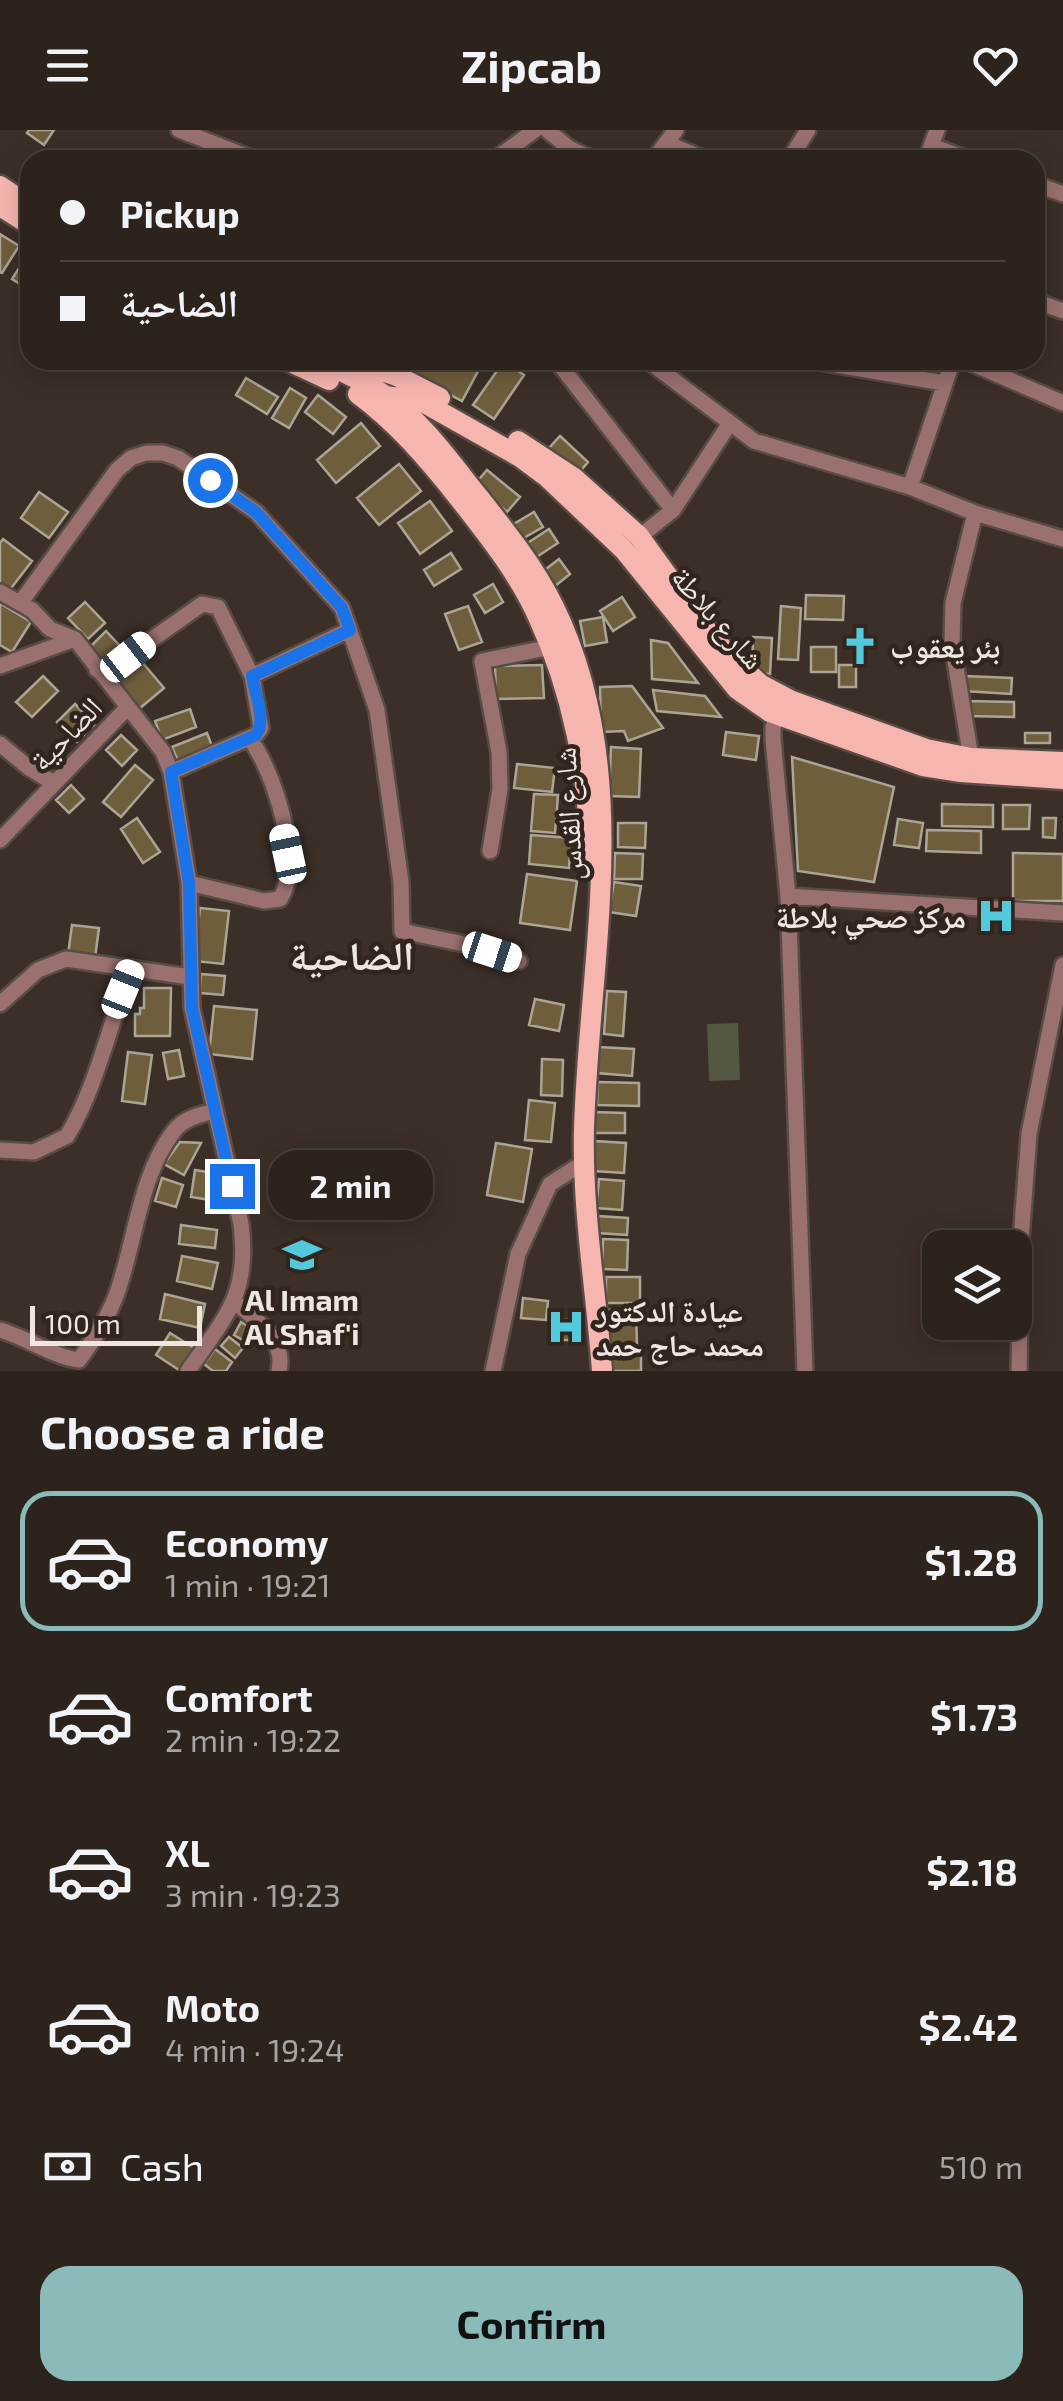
<!DOCTYPE html>
<meta charset="utf-8">
<style>
body{margin:0;font-family:"Exo 2","Noto Naskh Arabic",sans-serif;background:#342b26;color:#f1f3f6;height:100vh;display:flex;flex-direction:column;font-size:38px;white-space:nowrap}
*{box-sizing:border-box;margin:0}
p{font-size:32px;color:#a6a4a4}
.icon{flex:none;width:55px;height:55px;fill:none;stroke:currentColor;stroke-width:2;stroke-linecap:round;stroke-linejoin:round}
.map{position:relative;height:1241px;overflow:hidden}
.panel{display:flex;flex-direction:column;background:#2c231d;flex:1}
.panel>*{flex:none}
.guide{position:absolute;left:20px;top:20px;width:1025px;height:220px;border-radius:30px;box-shadow:0 5px 25px #0003,0 0 0 2px #48403b;display:grid;align-content:center;height:220px;padding:0 40px;background:#2c231d}
.buttons{position:absolute;left:922px;top:1100px;display:grid;gap:20px}
.buttons a{display:grid;place-items:center;width:110px;height:110px;border-radius:20px;background:#2c231d;box-shadow:0 5px 25px #0003,0 0 0 2px #48403b;font-size:50px}
.scale{position:absolute;left:30px;bottom:25px;width:172px;box-sizing:border-box;padding-left:10px;border:5px solid #efe6e1;border-top:0;font-size:28px;line-height:35px;white-space:nowrap;color:#efe6e1;-webkit-text-stroke:8px #31251d;paint-order:stroke}
.end{position:absolute;width:45px;height:45px;margin:-22px;border:12px solid #1a73e8;background:#fff;box-shadow:0 0 0 5px #fff}
.from{border-radius:50%}
.bubble{position:absolute;height:70px;border-radius:30px;background:#2c231d;box-shadow:0 5px 25px #0003,0 0 0 2px #48403b;font-size:32px;font-weight:700;line-height:70px;text-align:center}
.car{position:absolute;width:30px;height:60px;margin:-30px -15px;border-radius:12px;box-shadow:0 0 8px 2px #0007;background:linear-gradient(#fff 24%,#345 0 40%,#fff 0 76%,#345 0 86%,#fff 0)}
.guide b{display:flex;align-items:center;gap:35px;height:95px;font-size:38px}
.guide b+b{border-top:2px solid #48403b}
.guide i{width:25px;height:25px;background:#f1f3f6}
ul{padding:0;list-style:none}
li{display:flex;align-items:center;gap:30px;height:140px;margin:0 20px 15px;padding:0 20px;border:5px solid transparent;border-radius:30px}
li div{flex:1}
li b{display:block;font-size:38px}
li em{font-style:normal;font-weight:700}
li.selected{border-color:#8bbbb9}
li>.icon{width:90px;height:90px;stroke-width:1.5}
h2{padding:0 40px;font-size:45px;line-height:120px}
.pay{display:flex;align-items:center;gap:25px;height:110px;padding:0 40px;font-size:38px}
.pay p{margin-inline-start:auto}
.button{display:flex;gap:20px;margin-top:auto;padding:20px 40px}
.button a{flex:1;height:115px;border-radius:30px;background:#8bbbb9;color:#111;font-size:40px;font-weight:700;line-height:115px;text-align:center}
header{display:flex;justify-content:space-between;align-items:center;height:130px;padding:0 40px;background:#2c231d;font-size:45px;font-weight:700}
.map>svg:first-child{display:block}
.green{fill:#545842}
.building{fill:#6f5e3c;stroke:#aca595;stroke-width:2.5}
.lines{fill:none;stroke-linecap:round;stroke-linejoin:round}
.minor-casing{stroke:#584c45;stroke-width:20}
.major-casing{stroke:#584c45;stroke-width:25}
.minor{stroke:#9a716f;stroke-width:15}
.major{stroke:#f7b5b0;stroke-width:20}
.route{stroke:#1a73e8;stroke-width:12}
.labels{text-anchor:middle;dominant-baseline:central;stroke-width:9;stroke-linejoin:round;paint-order:stroke}
.street-label{font-size:30px;fill:#efe6e1;stroke:#31251d}
.poi-label{font-size:30px;font-weight:bold;fill:#efe6e1;stroke:#31251d;text-anchor:start}
.district-label{font-size:40px;font-weight:bold;fill:#efe6e1;stroke:#31251d}
</style>
<header><svg class="icon" aria-label="menu" viewBox="0 0 24 24"><path d="M4 6h16M4 12h16M4 18h16"/></svg>Zipcab<svg class="icon" aria-label="heart" viewBox="0 0 24 24"><path d="M12 20l-8-8c-3-5 5-10 8-4 3-6 11-1 8 4z"/></svg></header>
<div class="map">
<svg width="1063" height="1241" viewBox="0 0 1063 1241">
<rect width="100%" height="100%" fill="#3b2f27"/>
<!-- green -->
<path class="green" d="M 738,893 L 740,950 L 709,951 L 707,894 Z"/>
<!-- building -->
<path class="building" d="M 29,0 L 54,0 L 44,15 L 27,3 Z
M 0,104 L 19,116 L 2,143 L 0,142 Z
M 28,124 L 30,125 L 30,160 L 12,149 Z
M 410,230 L 484,230 L 462,271 L 404,240 Z
M 504,231 L 524,245 L 494,289 L 473,275 Z
M 246,248 L 278,267 L 267,284 L 236,265 Z
M 290,258 L 306,268 L 289,298 L 272,288 Z
M 318,265 L 346,287 L 333,304 L 305,282 Z
M 361,293 L 380,316 L 336,353 L 317,330 Z
M 560,306 L 588,332 L 578,344 L 549,318 Z
M 399,334 L 421,361 L 379,395 L 357,368 Z
M 487,340 L 520,367 L 507,382 L 474,355 Z
M 39,362 L 68,382 L 49,408 L 21,388 Z
M 430,371 L 452,401 L 420,424 L 398,393 Z
M 534,382 L 543,397 L 520,410 L 512,395 Z
M 549,399 L 558,413 L 535,428 L 526,414 Z
M 3,409 L 32,431 L 9,461 L 0,454 L 0,413 Z
M 451,423 L 461,439 L 434,456 L 424,440 Z
M 559,429 L 570,444 L 554,457 L 542,442 Z
M 493,454 L 503,472 L 485,483 L 474,465 Z
M 806,465 L 844,466 L 843,490 L 805,489 Z
M 622,467 L 635,487 L 613,501 L 600,481 Z
M 85,472 L 105,493 L 88,509 L 68,488 Z
M 0,473 L 31,492 L 12,522 L 0,515 Z
M 468,476 L 482,512 L 459,520 L 445,484 Z
M 781,476 L 801,478 L 798,530 L 778,529 Z
M 603,487 L 607,512 L 585,516 L 580,491 Z
M 106,501 L 121,517 L 104,533 L 89,518 Z
M 753,507 L 772,508 L 770,544 L 752,543 Z
M 651,510 L 668,513 L 698,553 L 652,549 Z
M 811,517 L 836,517 L 836,542 L 811,542 Z
M 142,532 L 164,558 L 139,579 L 117,552 Z
M 542,535 L 544,568 L 496,569 L 495,536 Z
M 839,535 L 856,535 L 856,557 L 839,557 Z
M 43,546 L 58,561 L 32,587 L 16,572 Z
M 965,546 L 1012,548 L 1011,564 L 964,561 Z
M 632,556 L 663,598 L 628,611 L 624,601 L 601,602 L 600,557 Z
M 653,560 L 705,566 L 721,587 L 657,581 Z
M 966,571 L 1014,572 L 1014,587 L 966,586 Z
M 75,574 L 95,594 L 77,612 L 57,592 Z
M 190,579 L 196,597 L 162,610 L 155,591 Z
M 726,602 L 759,606 L 756,630 L 723,625 Z
M 207,603 L 215,624 L 181,638 L 172,617 Z
M 1025,603 L 1050,603 L 1050,613 L 1025,613 Z
M 121,605 L 137,620 L 122,636 L 106,620 Z
M 611,617 L 641,619 L 639,667 L 609,666 Z
M 792,627 L 894,657 L 874,752 L 798,741 Z
M 517,634 L 555,638 L 552,662 L 514,658 Z
M 135,635 L 153,650 L 121,687 L 103,672 Z
M 71,655 L 84,669 L 69,683 L 56,670 Z
M 534,664 L 558,665 L 555,703 L 531,701 Z
M 942,674 L 993,675 L 993,697 L 942,696 Z
M 1003,675 L 1030,675 L 1029,699 L 1003,699 Z
M 137,688 L 160,722 L 143,733 L 121,699 Z
M 1043,688 L 1056,688 L 1055,708 L 1043,707 Z
M 898,689 L 923,693 L 919,718 L 894,715 Z
M 618,693 L 646,693 L 645,718 L 618,717 Z
M 927,700 L 981,701 L 981,723 L 926,721 Z
M 531,705 L 571,708 L 569,738 L 529,734 Z
M 615,723 L 643,724 L 642,749 L 614,749 Z
M 1013,723 L 1063,724 L 1063,771 L 1013,771 Z
M 527,744 L 577,751 L 570,800 L 520,793 Z
M 614,752 L 641,756 L 636,786 L 609,782 Z
M 200,778 L 229,781 L 223,834 L 194,831 Z
M 72,795 L 99,798 L 95,828 L 68,825 Z
M 201,844 L 225,846 L 223,865 L 200,863 Z
M 144,858 L 171,858 L 170,906 L 135,906 L 135,884 L 140,884 L 140,878 L 144,878 Z
M 607,861 L 626,862 L 623,906 L 604,904 Z
M 535,869 L 564,875 L 559,901 L 529,895 Z
M 214,876 L 257,880 L 252,929 L 209,924 Z
M 599,917 L 634,919 L 632,946 L 597,943 Z
M 179,920 L 184,946 L 168,949 L 163,923 Z
M 128,922 L 152,925 L 145,974 L 122,971 Z
M 542,929 L 563,930 L 562,966 L 541,965 Z
M 598,952 L 639,953 L 639,976 L 597,975 Z
M 529,970 L 555,973 L 551,1012 L 525,1010 Z
M 594,982 L 625,983 L 625,1003 L 593,1003 Z
M 595,1011 L 626,1013 L 624,1043 L 593,1041 Z
M 180,1012 L 201,1013 L 184,1045 L 164,1034 Z
M 496,1013 L 532,1019 L 523,1072 L 487,1065 Z
M 195,1040 L 214,1043 L 210,1070 L 191,1067 Z
M 162,1048 L 183,1055 L 176,1077 L 155,1071 Z
M 599,1049 L 624,1051 L 622,1080 L 596,1078 Z
M 598,1086 L 628,1088 L 627,1105 L 597,1103 Z
M 181,1095 L 217,1100 L 215,1118 L 179,1114 Z
M 603,1109 L 628,1110 L 627,1140 L 602,1139 Z
M 182,1126 L 218,1133 L 212,1159 L 177,1151 Z
M 606,1147 L 640,1147 L 640,1173 L 606,1173 Z
M 165,1164 L 205,1174 L 200,1198 L 160,1189 Z
M 523,1168 L 548,1171 L 546,1190 L 521,1188 Z
M 636,1179 L 637,1215 L 606,1216 L 605,1180 Z
M 554,1190 L 575,1190 L 576,1210 L 554,1210 Z
M 241,1192 L 258,1202 L 251,1215 L 234,1205 Z
M 170,1203 L 194,1218 L 179,1240 L 156,1225 Z
M 229,1207 L 243,1218 L 235,1228 L 221,1216 Z
M 215,1219 L 232,1232 L 226,1241 L 213,1241 L 204,1234 Z
M 607,1223 L 641,1223 L 641,1241 L 607,1241 Z"/>
<g class="lines">
<!-- minor casing -->
<g class="minor-casing">
<path id="minor" d="M 179,0 L 256,30
M 547,0 L 569,18 L 594,30
M 666,13 L 707,30
M 932,16 L 970,30
M 494,30 L 535,0
M 653,30 L 676,0
M 789,30 L 808,0
M 926,30 L 937,0
M 1035,54 L 1063,64
M 1035,171 L 1063,181
M 556,230 L 673,380
M 647,230 L 754,311 L 910,357 L 975,383 L 1063,409
M 807,230 L 944,253
M 964,230 L 1063,273
M 910,357 L 953,230
M 633,412 L 673,380 L 730,293
M 0,462 L 32,480 L 50,499 L 75,509 L 163,622 L 171,642 L 189,753 L 192,878 L 241,1094 C 250,1164 226,1186 188,1241
M 21,472 L 117,340 L 131,328 L 146,323 L 163,323 L 178,328 L 256,382 L 342,478 L 377,580 L 401,752 L 402,801 L 464,814 L 519,831
M 0,536 L 75,509
M 97,540 L 127,527 L 202,474 L 218,477 L 252,546 L 261,598 L 256,605 L 171,642
M 252,546 L 349,500
M 783,576 L 773,597 L 773,609 L 788,766 L 805,1241
M 0,614 L 29,638 L 54,653
M 971,628 L 952,513 L 953,473 L 975,383
M 0,710 L 128,577
M 490,721 L 500,659 L 499,622 L 482,531 L 551,517
M 189,753 L 264,771 L 280,769 C 304,733 273,638 249,608
M 788,766 L 1063,783
M 0,874 L 38,840 L 66,829 L 190,847
M 0,1020 L 34,1022 L 67,1006 C 98,955 109,893 132,838
M 234,1171 C 256,1191 286,1208 279,1241
M 0,1200 C 25,1207 56,1228 79,1230 C 95,1208 108,1188 117,1163 C 135,1113 140,1044 174,1001 C 184,988 199,985 214,981
M 493,1241 L 518,1124 L 550,1054 L 575,1038
M 1019,1241 L 1021,1109 L 1029,1004 L 1063,835"/>
</g>
<!-- major casing -->
<g class="major-casing">
<path id="major" d="M 0,56 L 30,76
M 0,76 L 30,95
M 286,230 L 329,250
M 317,230 C 340,240 364,251 384,265 C 421,290 449,330 477,365 C 505,400 534,436 554,477 C 635,643 589,825 584,999 C 582,1080 596,1160 602,1241
M 346,230 L 397,246 L 440,268
M 358,264 C 397,293 428,329 458,367 C 487,404 519,444 538,487 C 571,558 590,646 589,724
M 385,266 L 421,271 L 520,327 L 547,347 L 624,420 L 737,559 L 770,582 L 923,636 L 961,642 L 1063,649
M 518,311 L 573,347 L 639,406 L 714,510 L 760,554 L 792,571 L 926,619 L 971,628 L 1063,632"/>
</g>
<!-- minor -->
<use href="#minor" class="minor"/>
<!-- major -->
<use href="#major" class="major"/>
</g>
<g class="lines">
<!-- route -->
<path class="route" d="M 210,350 L 256,382 L 342,478 L 350,500 L 252,546 C 255,564 267,590 256,605 L 171,642 L 189,753 L 192,878 L 232,1056"/>
</g>
<!-- icons -->
<defs>
<g id="church-bare" transform="scale(3)"><path d="M-1.2-6h2.4v3.5h3.3v2.4h-3.3V6h-2.4V-.1h-3.3v-2.4h3.3Z" fill="#53cadc" stroke="#31251d" stroke-width="2.5" paint-order="stroke"/></g>
<g id="hospital-bare" transform="scale(3)"><path d="M-5-5h3v3.5h4V-5h3V5h-3V1.5h-4V5h-3Z" fill="#53cadc" stroke="#31251d" stroke-width="2.5" paint-order="stroke"/></g>
<g id="school-bare" transform="scale(3)"><path d="M0-5L7-2L0 1L-7-2ZM-4 1L0 2.5L4 1V4Q0 6-4 4Z" fill="#53cadc" stroke="#31251d" stroke-width="2.5" paint-order="stroke"/></g>
</defs>
<g fill-rule="evenodd">
<use href="#church-bare" x="860" y="516"/>
<use href="#hospital-bare" x="996" y="786"/>
<use href="#school-bare" x="302" y="1125"/>
<use href="#hospital-bare" x="566" y="1197"/>
</g>
<g class="labels">
<!-- street labels -->
<g class="street-label">
<text transform="translate(719 487) rotate(49)">شارع بلاطة</text>
<text transform="translate(65 603) rotate(-46)">الضاحية</text>
<text transform="translate(567 684) rotate(-93)">شارع القدس</text>
</g>
<!-- poi labels -->
<g class="poi-label">
<text x="890" y="516">بئر يعقوب</text>
<text x="966" y="786" text-anchor="end">مركز صحي بلاطة</text>
<text x="302" y="1169" text-anchor="middle">Al Imam<tspan x="302" dy="34">Al Shaf'i</tspan></text>
<text x="596" y="1180">عيادة الدكتور<tspan x="596" dy="34">محمد حاج حمد</tspan></text>
</g>
<!-- district labels -->
<g class="district-label">
<text x="352" y="824">الضاحية</text>
</g>
</g>
</svg>
<div class="buttons">
<a><svg class="icon" aria-label="layers" viewBox="0 0 24 24"><path d="M12 4l9 5-9 5-9-5zM3 14l9 5 9-5"/></svg></a>
</div>
<div class="scale">100 m</div>
<i class="end from" style="left:210px;top:350px"></i>
<i class="end" style="left:232px;top:1056px"></i>
<div class="bubble" style="left:268px;top:1020px;width:165px">2 min</div>
<i class="car" style="left:128px;top:527px;rotate:52deg"></i>
<i class="car" style="left:288px;top:724px;rotate:348deg"></i>
<i class="car" style="left:492px;top:822px;rotate:108deg"></i>
<i class="car" style="left:123px;top:859px;rotate:22deg"></i>
<div class="guide">
<b><i class="from"></i>Pickup</b>
<b><i></i>الضاحية</b>
</div>
</div>
<section class="panel">
<h2>Choose a ride</h2>
<ul>
<li class="selected"><svg class="icon" aria-label="car" viewBox="0 0 24 24"><path d="M5 17H2v-5l4-1 3-4h7l3 4 3 1v5h-3M9 17h6M6 11h13"/><circle cx="7" cy="17" r="2"/><circle cx="17" cy="17" r="2"/></svg><div><b>Economy</b><p>1 min · 19:21</p></div><em>$1.28</em></li>
<li><svg class="icon" aria-label="car" viewBox="0 0 24 24"><path d="M5 17H2v-5l4-1 3-4h7l3 4 3 1v5h-3M9 17h6M6 11h13"/><circle cx="7" cy="17" r="2"/><circle cx="17" cy="17" r="2"/></svg><div><b>Comfort</b><p>2 min · 19:22</p></div><em>$1.73</em></li>
<li><svg class="icon" aria-label="car" viewBox="0 0 24 24"><path d="M5 17H2v-5l4-1 3-4h7l3 4 3 1v5h-3M9 17h6M6 11h13"/><circle cx="7" cy="17" r="2"/><circle cx="17" cy="17" r="2"/></svg><div><b>XL</b><p>3 min · 19:23</p></div><em>$2.18</em></li>
<li><svg class="icon" aria-label="car" viewBox="0 0 24 24"><path d="M5 17H2v-5l4-1 3-4h7l3 4 3 1v5h-3M9 17h6M6 11h13"/><circle cx="7" cy="17" r="2"/><circle cx="17" cy="17" r="2"/></svg><div><b>Moto</b><p>4 min · 19:24</p></div><em>$2.42</em></li>
</ul>
<div class="pay"><svg class="icon" aria-label="cash" viewBox="0 0 24 24"><path d="M3 7h18v10H3z"/><circle cx="12" cy="12" r="2"/></svg>Cash<p>510 m</p></div>
<div class="button"><a>Confirm</a></div>
</section>
